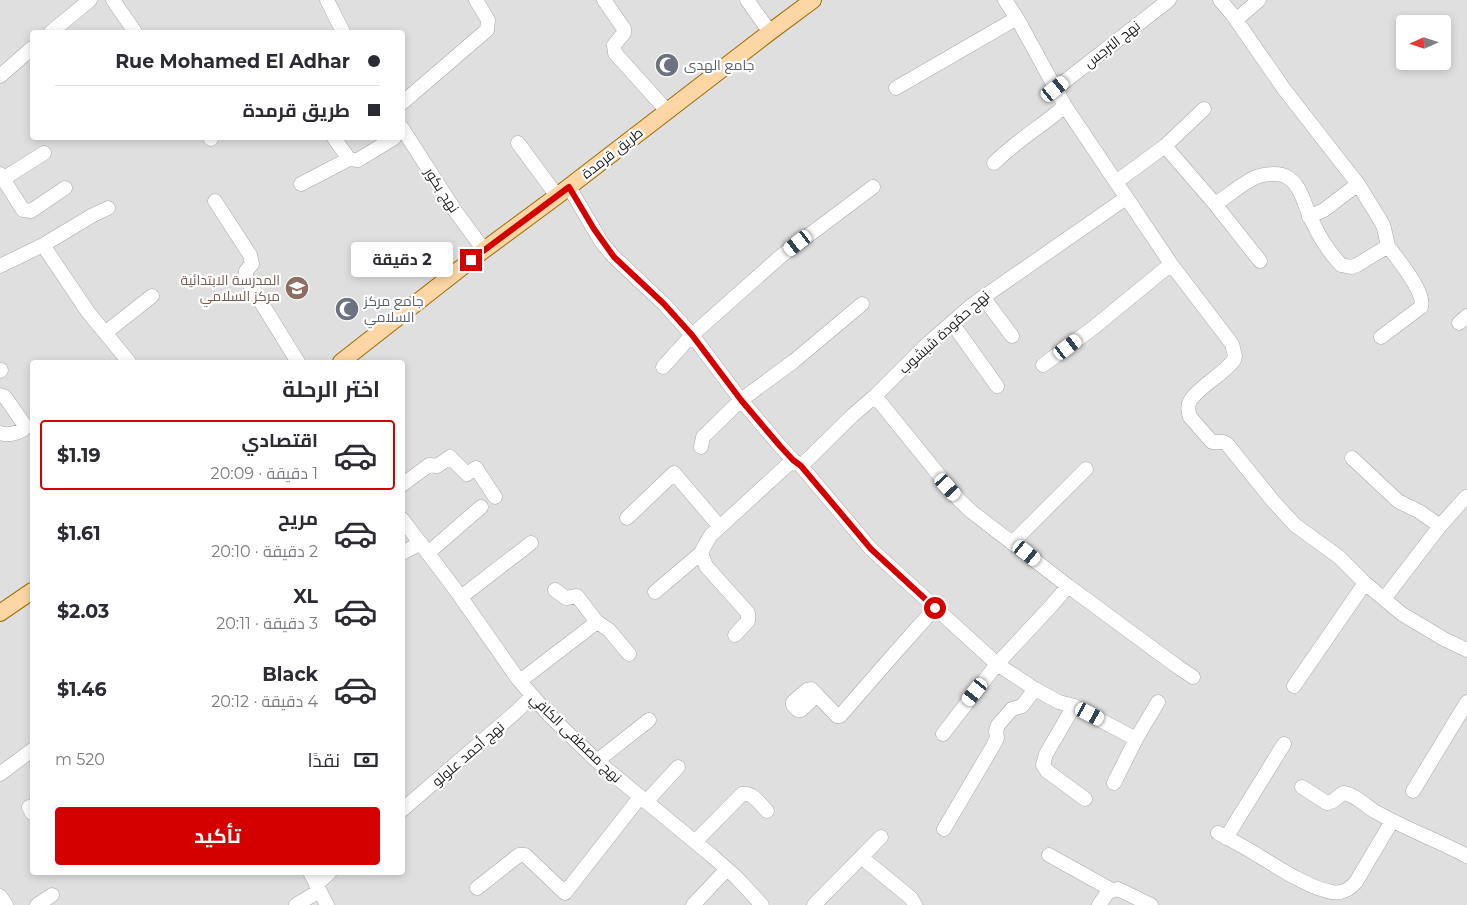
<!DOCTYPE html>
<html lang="ar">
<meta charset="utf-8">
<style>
body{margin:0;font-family:Montserrat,Cairo,sans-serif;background:#f7f7f7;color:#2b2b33;direction:rtl;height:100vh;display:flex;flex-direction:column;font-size:19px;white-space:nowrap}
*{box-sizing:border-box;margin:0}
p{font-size:16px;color:#7c7c81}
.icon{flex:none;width:28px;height:28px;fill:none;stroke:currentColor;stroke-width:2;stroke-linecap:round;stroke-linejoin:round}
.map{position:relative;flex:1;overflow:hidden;direction:ltr}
.sheet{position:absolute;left:30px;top:360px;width:375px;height:515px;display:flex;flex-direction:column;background:#fff;border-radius:5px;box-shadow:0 2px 8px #0003;direction:rtl}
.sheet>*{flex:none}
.guide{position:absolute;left:30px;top:30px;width:375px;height:110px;border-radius:5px;box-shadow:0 2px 8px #0003;direction:rtl;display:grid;align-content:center;height:110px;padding:0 25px;background:#fff}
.needle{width:32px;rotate:267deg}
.controls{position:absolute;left:1396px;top:15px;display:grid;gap:10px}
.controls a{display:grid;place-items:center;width:55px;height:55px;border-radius:5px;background:#fff;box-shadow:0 2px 8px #0003;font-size:25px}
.end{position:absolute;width:22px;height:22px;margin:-11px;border:6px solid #d40000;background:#fff;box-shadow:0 0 0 2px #fff}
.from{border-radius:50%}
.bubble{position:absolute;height:35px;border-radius:5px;background:#fff;box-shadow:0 2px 8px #0003;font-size:16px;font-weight:700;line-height:35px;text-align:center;direction:rtl}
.car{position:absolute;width:15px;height:30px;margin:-15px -8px;border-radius:6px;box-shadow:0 0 4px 1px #0007;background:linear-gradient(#fff 24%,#345 0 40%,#fff 0 76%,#345 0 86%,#fff 0)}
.guide b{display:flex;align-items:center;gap:18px;height:48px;font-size:19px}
.guide b+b{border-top:1px solid #e1e1e2}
.guide i{width:12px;height:12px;background:#2b2b33}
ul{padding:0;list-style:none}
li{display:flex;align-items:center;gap:15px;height:70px;margin:0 10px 8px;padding:0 15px;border:2px solid transparent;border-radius:5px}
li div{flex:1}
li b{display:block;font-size:19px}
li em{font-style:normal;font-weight:700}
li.active{border-color:#d40000}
li>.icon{width:45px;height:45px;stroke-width:1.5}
h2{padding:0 25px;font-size:22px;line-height:60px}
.pay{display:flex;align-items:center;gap:12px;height:55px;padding:0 25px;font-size:19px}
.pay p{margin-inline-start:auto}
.action{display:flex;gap:10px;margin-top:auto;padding:10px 25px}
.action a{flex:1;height:58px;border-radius:5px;background:#d40000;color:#fff;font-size:20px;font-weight:700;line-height:58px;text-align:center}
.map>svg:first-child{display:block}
.residential{fill:#e0dfdf;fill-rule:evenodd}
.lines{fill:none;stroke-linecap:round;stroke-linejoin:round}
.minor-casing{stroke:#a9a9a9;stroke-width:15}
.major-casing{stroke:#a06b00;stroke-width:18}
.minor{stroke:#fff;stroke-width:14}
.major{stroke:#fcd6a4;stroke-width:16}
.route{stroke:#d40000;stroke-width:6}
.labels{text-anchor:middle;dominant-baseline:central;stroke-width:4.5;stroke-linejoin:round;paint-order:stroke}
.street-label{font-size:14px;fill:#222;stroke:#fff}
.worship-label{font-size:14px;fill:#5b616d;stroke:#fff;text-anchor:start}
.education-label{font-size:14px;fill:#785e54;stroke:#fff;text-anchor:end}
</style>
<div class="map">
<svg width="1467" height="905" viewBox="0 0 1467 905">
<rect width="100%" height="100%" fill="#f2efe9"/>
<!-- residential -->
<path class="residential" d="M 0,0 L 1467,0 L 1467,905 L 0,905 ZM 1405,24 L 1442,24 L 1442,61 L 1405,61 ZM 32,32 L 402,32 L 402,138 L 32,138 ZM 32,362 L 402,362 L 402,872 L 32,872 Z"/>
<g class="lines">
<!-- minor casing -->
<g class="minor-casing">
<path id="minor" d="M 113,0 L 135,32
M 327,0 L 343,32
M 604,0 L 624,29 L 624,33 L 614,45 L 615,53 L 667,111
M 747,0 L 770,32
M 1005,0 L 1017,18 L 1065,106 L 1171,264 L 1232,344 L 1235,356 L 1234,360 C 1223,375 1199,386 1190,401 C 1187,406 1188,411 1190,417 L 1212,442 L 1223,442 L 1227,444 L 1273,501 L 1295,525 L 1339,557 L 1365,583 L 1402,614 L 1444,639 L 1467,650
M 1220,0 L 1232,14 L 1284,89 L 1358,184
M 1236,20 L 1259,0
M 51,32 L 90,0
M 0,76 L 32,48
M 896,88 L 1017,18
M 1055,89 L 1169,0
M 402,103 L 487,30 L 488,20 L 476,0
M 402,128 L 456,212 L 484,250
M 210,138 L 211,139
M 334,138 L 349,159
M 518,143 L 557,196
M 1165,146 L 1215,204 L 1260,261
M 994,163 C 1016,141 1042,126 1065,106
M 0,174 L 23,210 L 31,211 L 65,188
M 3,179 L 44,153
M 1116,182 L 1165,146 L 1204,109
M 301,184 L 349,159 L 358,160 L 394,138
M 569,187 L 602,243 L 614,257 L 664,304 L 692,335 L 741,400 L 780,446 L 793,460 L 801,466 L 871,549 L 997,664 L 1035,689 L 1059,702 L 1074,706 L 1136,739 L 1114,783
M 215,201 L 250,255 L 252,264 L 246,271 L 246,278 L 298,362
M 1215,204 C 1228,196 1240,185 1254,178 C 1262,174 1279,172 1287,177 C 1302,185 1305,209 1313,223 C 1320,238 1330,253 1341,265 L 1351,267 L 1357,265 L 1388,246 C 1397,259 1426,292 1421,307 L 1381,337
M 108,208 L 93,215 L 43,245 L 88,312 L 129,362
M 1309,217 L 1324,210 L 1358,184 L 1382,223 L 1384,228 L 1388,246
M 0,266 L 43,245
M 983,297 L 1012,336
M 952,323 L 997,386
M 1459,323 L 1467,316
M 105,333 L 152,296
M 1043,365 L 1093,328 L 1171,264
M 663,367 L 692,335 L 781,256 L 873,187
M 0,371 L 1,370
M 0,395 L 5,397 L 26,427 C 20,433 8,436 0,433
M 875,396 L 960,501 L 972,512 L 1068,586 L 1052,605 L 997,664 L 943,734
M 701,447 L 703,437 L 741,400 L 794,361 L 862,304
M 1352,458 L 1398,501 L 1420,512 L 1440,526
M 801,466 L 853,415 L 875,396 L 924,347 L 972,305 L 1126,198
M 402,485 L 429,465 L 437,466 L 450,457 L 467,474 L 476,468 L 495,497
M 627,518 L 674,473 L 720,527
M 402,519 L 455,589 L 518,679 L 549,715 L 597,761 L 711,855 L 736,877 L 762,905
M 1013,542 L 1086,469
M 402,553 L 421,543
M 428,553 L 481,507
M 1068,586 L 1178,667 L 1193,677
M 555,590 L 566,598 L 577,596 L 597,622
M 655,592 L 701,553
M 461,597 L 531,543
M 1384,599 L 1440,526 L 1466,497
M 735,635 L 748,621 L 748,613 L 706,566 L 701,553 L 705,545 L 711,535 L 793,460
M 520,681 L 597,622 L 609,630 L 629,654
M 1294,686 L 1365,583
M 811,689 L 817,695 L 801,710 L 798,710 L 793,705 L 793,702 L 807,690 Z
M 817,695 L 837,716 L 840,716 L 894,654 L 935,608
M 1074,706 L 1046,754 L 1043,765 L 1047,771 L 1085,799
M 1136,739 L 1158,702
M 597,761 L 649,720
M 0,774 L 32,750
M 1302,787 L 1327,803 L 1333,801 L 1343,793 C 1353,793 1367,807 1376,812 C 1406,829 1437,840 1467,856
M 1413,791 L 1467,702
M 646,802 L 678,767
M 29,807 L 32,813
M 402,810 L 517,711 L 532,696
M 944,829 L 993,746 L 997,738 L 996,731 L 998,725 L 1012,709 L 1022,706 L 1035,689
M 1218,833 C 1231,840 1245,847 1259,856 C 1279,868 1309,888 1332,892 C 1341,894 1350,889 1356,882 L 1392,821
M 1226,838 L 1284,744
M 695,842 L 742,794 C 753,792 760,804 767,811
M 1049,855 L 1112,890
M 861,857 L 911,898 L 915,905
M 310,872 L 327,905
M 316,885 L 330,872
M 477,888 L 519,855 L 525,855 L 565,893 L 640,797
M 0,896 L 6,905
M 37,905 L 52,895
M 296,905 L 319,891
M 693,905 L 727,869
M 814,905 L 881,837
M 1099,905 L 1108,892 L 1118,889 L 1151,905"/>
</g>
<!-- major casing -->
<g class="major-casing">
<path id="major" d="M 341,362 L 484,250 L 557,196 L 770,32 L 813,0
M 0,613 L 32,591"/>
</g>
<!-- minor -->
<use href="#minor" class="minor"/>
<!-- major -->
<use href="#major" class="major"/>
</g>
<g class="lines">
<!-- route -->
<path class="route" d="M 471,260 L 569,187 L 594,229 L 614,257 L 664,304 L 692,335 L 741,400 L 780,446 L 793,460 L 801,466 L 871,549 L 935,608"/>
</g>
<!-- icons -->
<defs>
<g id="mosque-disc" transform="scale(1.25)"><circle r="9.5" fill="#6b7280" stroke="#fff"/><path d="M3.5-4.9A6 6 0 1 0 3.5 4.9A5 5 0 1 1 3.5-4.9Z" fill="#fff"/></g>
<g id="school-disc" transform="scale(1.25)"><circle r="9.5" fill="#8d6e63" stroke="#fff"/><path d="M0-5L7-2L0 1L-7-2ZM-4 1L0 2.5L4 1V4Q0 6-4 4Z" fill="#fff"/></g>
</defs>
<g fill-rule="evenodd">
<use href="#mosque-disc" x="667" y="65"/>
<use href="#school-disc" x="297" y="288"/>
<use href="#mosque-disc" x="347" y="309"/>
</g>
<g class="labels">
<!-- street labels -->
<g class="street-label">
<text transform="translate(1112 44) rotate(-38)">نهج النرجس</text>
<text transform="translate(612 153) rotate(-38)">طريق قرمدة</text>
<text transform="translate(442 190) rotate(57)">نهج بكور</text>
<text transform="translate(944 332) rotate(-42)">نهج حمّودة شبشوب</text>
<text transform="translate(576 738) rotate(44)">نهج مصطفى الكافي</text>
<text transform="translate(468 754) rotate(-41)">نهج أحمد علولو</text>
</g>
<!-- worship labels -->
<g class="worship-label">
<text x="684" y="65">جامع الهدى</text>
<text x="364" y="301">جامع مركز<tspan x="364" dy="16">السلامي</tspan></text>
</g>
<!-- education labels -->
<g class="education-label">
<text x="280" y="280">المدرسة الابتدائية<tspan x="280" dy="16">مركز السلامي</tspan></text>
</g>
</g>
</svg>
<div class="controls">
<a><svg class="needle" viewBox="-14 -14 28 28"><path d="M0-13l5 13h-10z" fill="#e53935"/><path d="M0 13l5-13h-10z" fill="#7c7c81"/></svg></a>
</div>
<i class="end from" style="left:935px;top:608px"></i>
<i class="end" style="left:471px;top:260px"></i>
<div class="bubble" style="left:351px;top:242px;width:102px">2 دقيقة</div>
<i class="car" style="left:1055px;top:89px;rotate:51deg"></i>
<i class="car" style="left:798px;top:243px;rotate:232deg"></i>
<i class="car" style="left:1068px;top:347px;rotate:53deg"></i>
<i class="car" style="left:948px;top:487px;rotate:138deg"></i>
<i class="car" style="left:1027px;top:553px;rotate:129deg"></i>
<i class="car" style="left:975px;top:692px;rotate:218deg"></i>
<i class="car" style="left:1090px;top:714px;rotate:118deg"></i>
<div class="guide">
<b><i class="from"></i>Rue Mohamed El Adhar</b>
<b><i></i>طريق قرمدة</b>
</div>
<section class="sheet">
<h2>اختر الرحلة</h2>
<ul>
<li class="active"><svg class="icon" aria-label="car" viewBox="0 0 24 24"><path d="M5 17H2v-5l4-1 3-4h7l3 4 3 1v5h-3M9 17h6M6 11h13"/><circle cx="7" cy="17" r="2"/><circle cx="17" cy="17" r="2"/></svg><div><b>اقتصادي</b><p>1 دقيقة · 20:09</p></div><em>$1.19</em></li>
<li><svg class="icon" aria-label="car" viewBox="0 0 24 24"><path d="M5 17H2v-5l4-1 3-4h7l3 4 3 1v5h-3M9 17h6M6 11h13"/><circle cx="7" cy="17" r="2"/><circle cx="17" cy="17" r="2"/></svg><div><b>مريح</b><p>2 دقيقة · 20:10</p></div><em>$1.61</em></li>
<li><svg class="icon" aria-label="car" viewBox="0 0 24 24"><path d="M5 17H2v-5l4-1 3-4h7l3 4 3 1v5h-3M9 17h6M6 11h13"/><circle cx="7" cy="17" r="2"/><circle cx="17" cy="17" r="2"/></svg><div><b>XL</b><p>3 دقيقة · 20:11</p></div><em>$2.03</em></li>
<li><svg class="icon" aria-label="car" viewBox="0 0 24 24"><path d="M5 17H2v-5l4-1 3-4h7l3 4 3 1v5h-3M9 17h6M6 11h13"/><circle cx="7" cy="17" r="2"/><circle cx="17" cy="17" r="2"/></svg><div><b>Black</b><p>4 دقيقة · 20:12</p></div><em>$1.46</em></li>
</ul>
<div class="pay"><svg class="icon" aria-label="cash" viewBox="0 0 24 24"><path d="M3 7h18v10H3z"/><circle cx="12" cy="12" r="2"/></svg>نقدًا<p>520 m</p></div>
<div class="action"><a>تأكيد</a></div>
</section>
</div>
